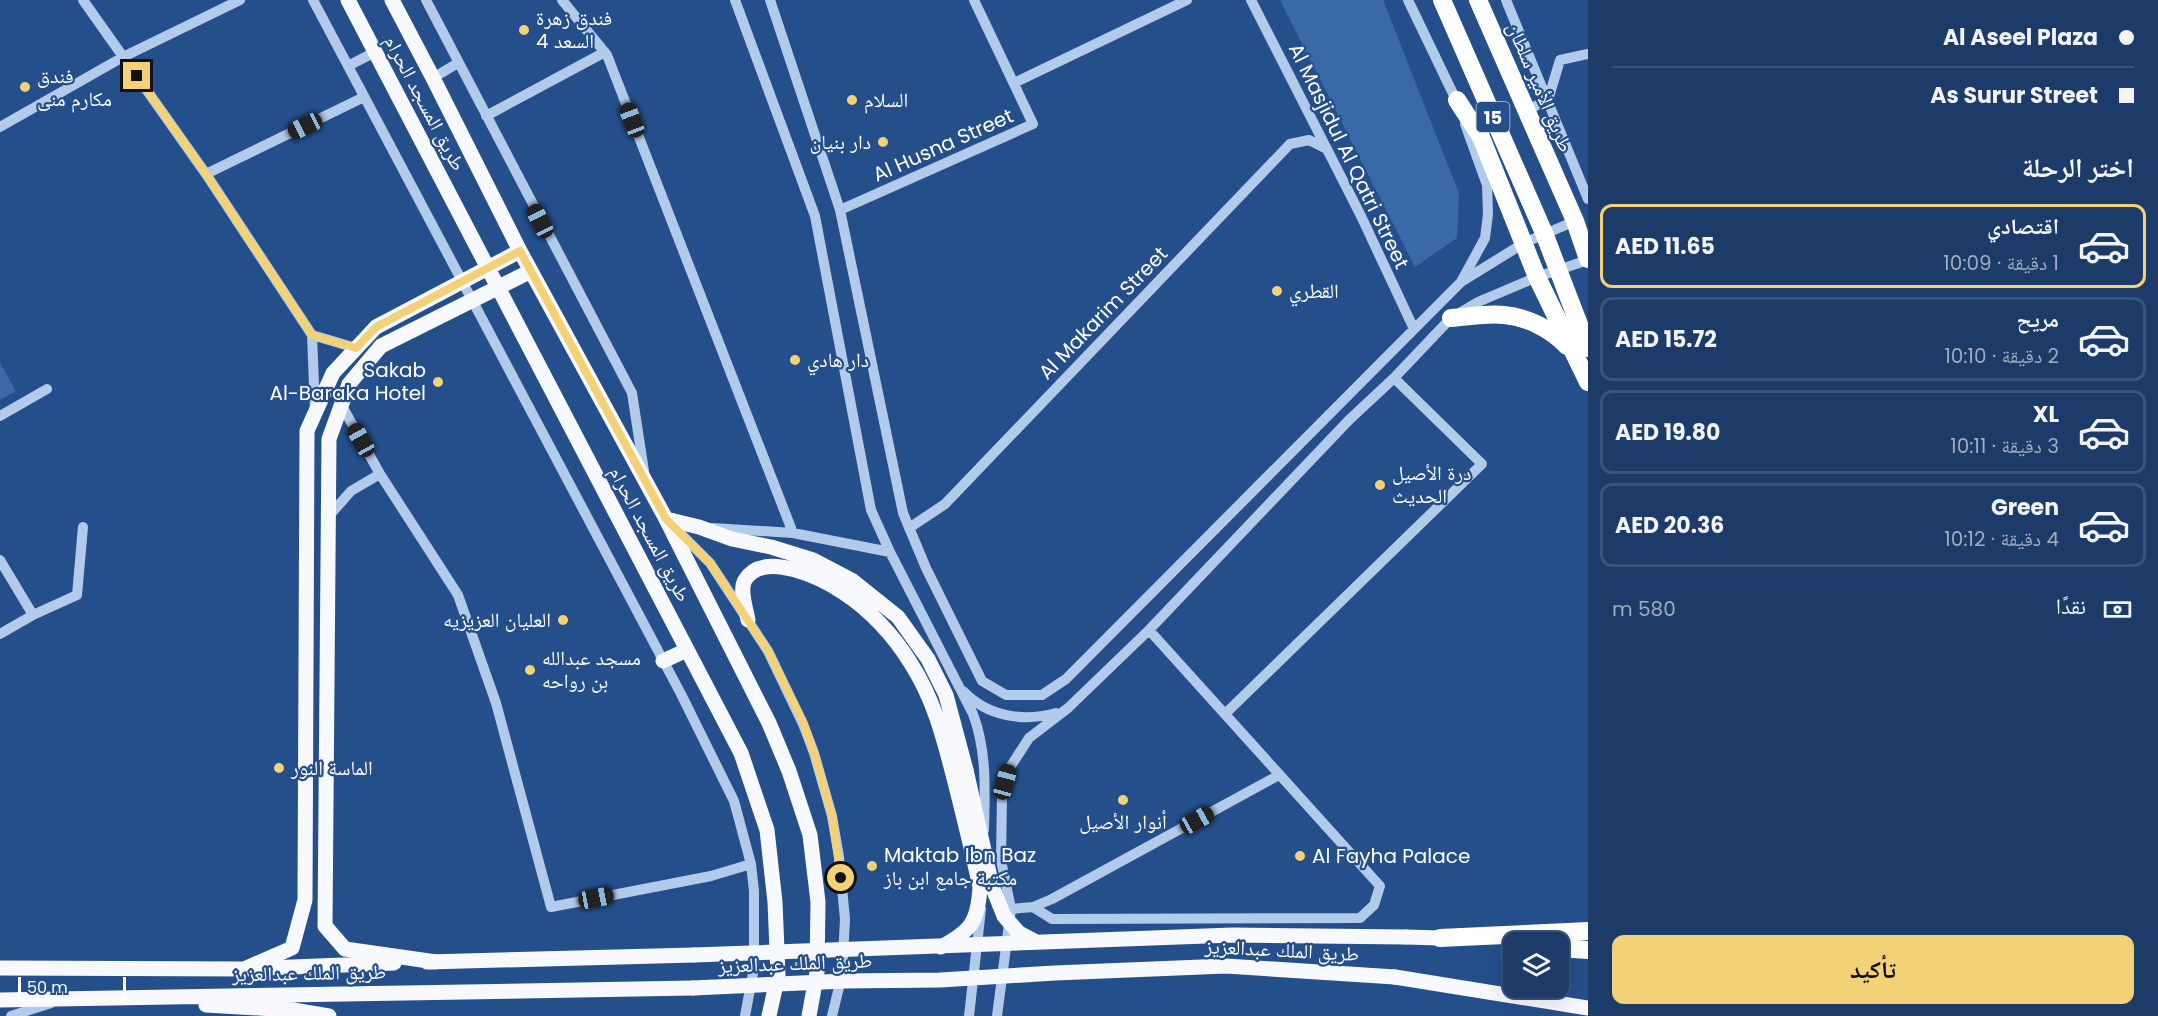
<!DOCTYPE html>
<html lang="ar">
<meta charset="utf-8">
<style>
body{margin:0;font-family:Poppins,"Noto Naskh Arabic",sans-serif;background:#25426e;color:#f1f3f6;direction:rtl;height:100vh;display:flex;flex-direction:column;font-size:22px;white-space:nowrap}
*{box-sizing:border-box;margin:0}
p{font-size:20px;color:#a0adc0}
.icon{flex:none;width:33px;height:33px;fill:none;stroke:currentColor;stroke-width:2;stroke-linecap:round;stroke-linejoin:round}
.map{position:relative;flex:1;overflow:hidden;direction:ltr}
.side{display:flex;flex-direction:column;background:#1c3b68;width:570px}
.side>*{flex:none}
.top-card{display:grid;align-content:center;height:132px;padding:0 24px;background:#1c3b68}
.buttons{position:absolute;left:1503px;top:932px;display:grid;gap:12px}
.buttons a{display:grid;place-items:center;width:66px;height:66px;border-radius:12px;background:#1c3b68;box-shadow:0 6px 24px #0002,0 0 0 2px #3a557c;font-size:30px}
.scale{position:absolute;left:18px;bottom:15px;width:108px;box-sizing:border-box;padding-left:6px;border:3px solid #fff;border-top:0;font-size:16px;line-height:21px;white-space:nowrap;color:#fff;-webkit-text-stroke:4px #254f8b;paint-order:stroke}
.end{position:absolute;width:27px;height:27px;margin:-14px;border:8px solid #f3d277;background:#111;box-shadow:0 0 0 3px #111}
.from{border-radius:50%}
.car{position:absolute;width:18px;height:36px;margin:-18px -9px;border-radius:8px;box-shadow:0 0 4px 2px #0007;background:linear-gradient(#222 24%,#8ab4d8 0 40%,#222 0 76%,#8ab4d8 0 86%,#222 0)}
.top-card b{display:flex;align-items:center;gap:21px;height:57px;font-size:22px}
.top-card b+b{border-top:2px solid #3a557c}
.top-card i{width:15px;height:15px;background:#f1f3f6}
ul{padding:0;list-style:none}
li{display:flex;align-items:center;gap:18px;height:84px;margin:0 12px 9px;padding:0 12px;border:3px solid #3a557c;border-radius:12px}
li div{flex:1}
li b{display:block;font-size:22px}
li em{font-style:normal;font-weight:700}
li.on{border-color:#f3d277}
li>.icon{width:54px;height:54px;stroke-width:1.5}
h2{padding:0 24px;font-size:27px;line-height:72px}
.pay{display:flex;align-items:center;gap:15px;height:66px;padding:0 24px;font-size:22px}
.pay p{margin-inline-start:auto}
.primary-button{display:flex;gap:12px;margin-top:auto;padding:12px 24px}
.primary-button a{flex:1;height:69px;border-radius:12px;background:#f3d277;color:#111;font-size:24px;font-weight:700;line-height:69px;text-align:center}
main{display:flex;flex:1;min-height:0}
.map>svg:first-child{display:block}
.green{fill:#3a69a7}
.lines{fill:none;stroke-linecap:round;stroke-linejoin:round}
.minor{stroke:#b3cbea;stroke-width:10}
.major{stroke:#f7f9fe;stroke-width:15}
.highway{stroke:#fff;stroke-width:18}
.major-bridge{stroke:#f7f9fe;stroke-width:15}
.route{stroke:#f3d277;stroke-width:8}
.poi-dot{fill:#f3d277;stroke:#254f8b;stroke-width:2}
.labels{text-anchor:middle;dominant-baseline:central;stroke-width:4.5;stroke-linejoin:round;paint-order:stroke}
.shield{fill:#254f8b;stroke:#becadc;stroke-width:1.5}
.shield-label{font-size:18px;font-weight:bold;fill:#fff}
.poi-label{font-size:20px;fill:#fff;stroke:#254f8b;text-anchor:start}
.street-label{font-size:20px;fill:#fff;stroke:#254f8b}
</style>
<main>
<section class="side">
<div class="top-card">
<b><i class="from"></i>Al Aseel Plaza</b>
<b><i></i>As Surur Street</b>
</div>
<h2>اختر الرحلة</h2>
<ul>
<li class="on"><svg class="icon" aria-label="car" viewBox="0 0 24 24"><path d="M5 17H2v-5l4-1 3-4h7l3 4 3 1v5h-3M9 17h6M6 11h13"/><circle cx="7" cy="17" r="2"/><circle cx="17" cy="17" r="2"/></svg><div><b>اقتصادي</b><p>1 دقيقة · 10:09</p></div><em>AED 11.65</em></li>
<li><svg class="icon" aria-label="car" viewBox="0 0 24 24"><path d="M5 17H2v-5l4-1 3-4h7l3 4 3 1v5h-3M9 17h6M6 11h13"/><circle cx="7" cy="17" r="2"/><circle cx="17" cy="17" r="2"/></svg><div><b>مريح</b><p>2 دقيقة · 10:10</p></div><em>AED 15.72</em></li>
<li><svg class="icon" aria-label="car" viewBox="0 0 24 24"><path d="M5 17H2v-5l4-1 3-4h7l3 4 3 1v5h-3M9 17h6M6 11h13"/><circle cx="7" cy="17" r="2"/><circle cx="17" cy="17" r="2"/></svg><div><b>XL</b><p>3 دقيقة · 10:11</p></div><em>AED 19.80</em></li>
<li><svg class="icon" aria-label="car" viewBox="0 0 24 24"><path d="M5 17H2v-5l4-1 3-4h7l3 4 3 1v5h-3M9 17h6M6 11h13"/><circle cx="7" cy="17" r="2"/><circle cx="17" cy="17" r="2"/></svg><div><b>Green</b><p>4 دقيقة · 10:12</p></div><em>AED 20.36</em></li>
</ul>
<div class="pay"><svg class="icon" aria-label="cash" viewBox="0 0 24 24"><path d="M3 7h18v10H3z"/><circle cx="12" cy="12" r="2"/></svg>نقدًا<p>580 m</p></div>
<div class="primary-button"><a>تأكيد</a></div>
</section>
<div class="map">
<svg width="1588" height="1016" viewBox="0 0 1588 1016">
<rect width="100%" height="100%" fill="#254f8b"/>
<!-- green -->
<path class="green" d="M 1280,0 L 1383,0 L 1459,193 L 1457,238 L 1415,267 Z
M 0,363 L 16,391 L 0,400 Z"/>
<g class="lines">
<!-- minor -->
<path class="minor" d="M 83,0 L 206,174 L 312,335
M 313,0 L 681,694 L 734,801 L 751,864 L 754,891 L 754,968 L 745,1016
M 426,0 L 632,393 L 644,471
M 562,0 L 607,55 L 793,533
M 735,0 L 815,216 L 871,510 L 890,552 L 973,714 C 987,751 985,791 984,830
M 770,0 L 840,210 L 903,513 L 926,568 L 982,681 L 1006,695 L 1042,695 L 1066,679 L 1461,282 L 1524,243 L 1575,221
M 1251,0 L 1361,216 L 1414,329
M 1408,0 L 1458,104
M 1506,0 L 1588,199
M 348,66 L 375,52
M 433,78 L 458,63
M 1014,83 L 1187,0
M 1525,111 L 1548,100 L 1560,60 L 1588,54
M 486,116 L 605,52
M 0,127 L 123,57 L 240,0
M 206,174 L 364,97
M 840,210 L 1033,124 L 974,0
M 1461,282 L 1485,238 L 1488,214 L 1487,185 L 1465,124
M 312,335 L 315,410
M 312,335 L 356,348
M 342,406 L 380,474 L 458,595 L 496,703 L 551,907 L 711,876 L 751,864
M 0,416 L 47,389
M 329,516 L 351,491 L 380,474
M 673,526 L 710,563 L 768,651 L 803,724 L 814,753 L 832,816 L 839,857 L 845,919 L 842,975 L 832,1016
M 712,528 L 793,533 L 890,552
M 909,528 L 945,504 L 1290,144 L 1309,140 L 1327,149
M 0,560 L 33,615
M 0,634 L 33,615 L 77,595 L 83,527
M 963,691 C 988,717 1023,722 1056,713
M 1226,713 L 1482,464 L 1394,378
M 1033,907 L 1052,919 L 1360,918 L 1374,905 L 1380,886 L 1149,630
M 1011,909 L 1033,907 L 1052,899 L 1279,775
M 11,1016 L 51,1003
M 969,1016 L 981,909
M 997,1016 L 1011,909 L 1001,860 L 1002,795 L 1009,769 L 1029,738 L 1068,708 L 1149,630 L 1349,420 L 1394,378 L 1451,318 L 1478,302 L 1537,277 L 1588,260"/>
<!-- major -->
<path class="major" d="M 348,0 L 741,753 L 767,830 L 775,902 L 778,975 L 769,1016
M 392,0 L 433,78 L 520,251 L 666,519 L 769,723 L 789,771 L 810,835 L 818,902 L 817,972 L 809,1016
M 666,519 L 699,527 L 732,539 L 771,547 L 813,560 L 853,581 L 898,617 L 928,659 L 946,695 L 966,770
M 748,620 C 746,608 739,590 745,580 C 764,549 823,579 844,593 C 870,610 894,636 910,662 C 936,702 945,744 957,790 C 965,822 973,855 980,887 C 978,922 971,931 941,947
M 663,661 L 687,650
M 1406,937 L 1440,938
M 427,962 L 694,955
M 436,962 L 345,949 L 325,926 L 329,439 L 349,384 L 381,346 L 531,271
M 0,968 L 244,969 L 394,963
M 244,969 L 292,948 L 305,900 L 307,431 L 333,373 L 376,327 L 520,251
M 1395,977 L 1588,1008
M 0,1000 L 693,988
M 206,1005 L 293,1010 L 329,1016"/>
<!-- highway -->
<path class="highway" d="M 1442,0 L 1544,233 L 1588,348
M 1478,0 L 1575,221 L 1588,259
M 1457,100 L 1481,137 L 1537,277 L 1588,382
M 1451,318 C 1468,317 1487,313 1504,315 C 1527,317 1551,329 1567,346
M 1440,938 L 1588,931
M 1558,948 L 1588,950"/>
<!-- major-bridge -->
<path class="major-bridge" d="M 966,770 L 992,886 L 1004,916 L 1019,933 L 1036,942
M 694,955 L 1233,935 L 1406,937
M 693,988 L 845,981 L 940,980 L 1055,973 L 1226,966 L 1395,977"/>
</g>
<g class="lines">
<!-- route -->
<path class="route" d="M 137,76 L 206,174 L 312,335 L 356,348 L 376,327 L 520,251 L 666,519 L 710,563 L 768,651 L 804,724 L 814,753 L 832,816 L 841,878"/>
</g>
<!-- markers -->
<g class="poi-dot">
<circle cx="524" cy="30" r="6"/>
<circle cx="25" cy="87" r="6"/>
<circle cx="852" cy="100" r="6"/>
<circle cx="883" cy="142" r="6"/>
<circle cx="1277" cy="291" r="6"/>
<circle cx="795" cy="360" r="6"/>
<circle cx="438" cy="382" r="6"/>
<circle cx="1380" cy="485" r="6"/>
<circle cx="563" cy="620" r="6"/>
<circle cx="530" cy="670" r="6"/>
<circle cx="279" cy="768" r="6"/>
<circle cx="1123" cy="800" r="6"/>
<circle cx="1300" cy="856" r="6"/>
<circle cx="872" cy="866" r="6"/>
</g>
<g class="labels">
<!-- shield labels -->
<rect class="shield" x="1476.5" y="102" width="33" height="30" rx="4.5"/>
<g class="shield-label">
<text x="1493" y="117">15</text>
</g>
<!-- poi labels -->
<g class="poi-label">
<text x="536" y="18">فندق زهرة<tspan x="536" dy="23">السعد 4</tspan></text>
<text x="37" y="76">فندق<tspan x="37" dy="23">مكارم منى</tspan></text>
<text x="864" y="100">السلام</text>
<text x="871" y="142" text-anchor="end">دار بنيان</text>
<text x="1289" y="291">القطري</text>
<text x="807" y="360">دار هادي</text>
<text x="426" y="370" text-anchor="end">Sakab<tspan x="426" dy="23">Al-Baraka Hotel</tspan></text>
<text x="1392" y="473">درة الأصيل<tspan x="1392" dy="23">الحديث</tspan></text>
<text x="551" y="620" text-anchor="end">العليان العزيزيه</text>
<text x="542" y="658">مسجد عبدالله<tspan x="542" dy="23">بن رواحه</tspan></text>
<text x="291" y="768">الماسة النور</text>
<text x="1123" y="822" text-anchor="middle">أنوار الأصيل</text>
<text x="884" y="855">Maktab Ibn Baz<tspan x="884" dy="23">مكتبة جامع ابن باز</tspan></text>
<text x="1312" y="856">Al Fayha Palace</text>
</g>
<!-- street labels -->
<g class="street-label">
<text transform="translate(1540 87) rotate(67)">طريق الأمير سلطان</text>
<text transform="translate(425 103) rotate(62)">طريق المسجد الحرام</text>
<text transform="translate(943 145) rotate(-24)">Al Husna Street</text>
<text transform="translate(1349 156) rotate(64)">Al Masjidul Al Qatri Street</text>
<text transform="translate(1103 313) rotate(-46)">Al Makarim Street</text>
<text transform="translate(650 534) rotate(62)">طريق المسجد الحرام</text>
<text transform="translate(1282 950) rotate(3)">طريق الملك عبدالعزيز</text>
<text transform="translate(795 963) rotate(-2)">طريق الملك عبدالعزيز</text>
<text transform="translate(309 973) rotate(-1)">طريق الملك عبدالعزيز</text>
</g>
</g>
</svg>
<div class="buttons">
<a><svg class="icon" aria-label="layers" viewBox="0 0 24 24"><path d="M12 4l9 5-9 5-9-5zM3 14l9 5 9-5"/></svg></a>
</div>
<div class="scale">50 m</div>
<i class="end from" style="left:841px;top:878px"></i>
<i class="end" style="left:137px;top:76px"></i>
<i class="car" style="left:632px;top:120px;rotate:339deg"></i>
<i class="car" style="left:305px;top:126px;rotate:244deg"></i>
<i class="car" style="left:540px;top:221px;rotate:333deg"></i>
<i class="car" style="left:361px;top:440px;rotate:331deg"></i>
<i class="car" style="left:1005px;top:782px;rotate:15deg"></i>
<i class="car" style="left:1197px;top:820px;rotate:61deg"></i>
<i class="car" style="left:596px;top:898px;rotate:79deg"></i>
</div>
</main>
